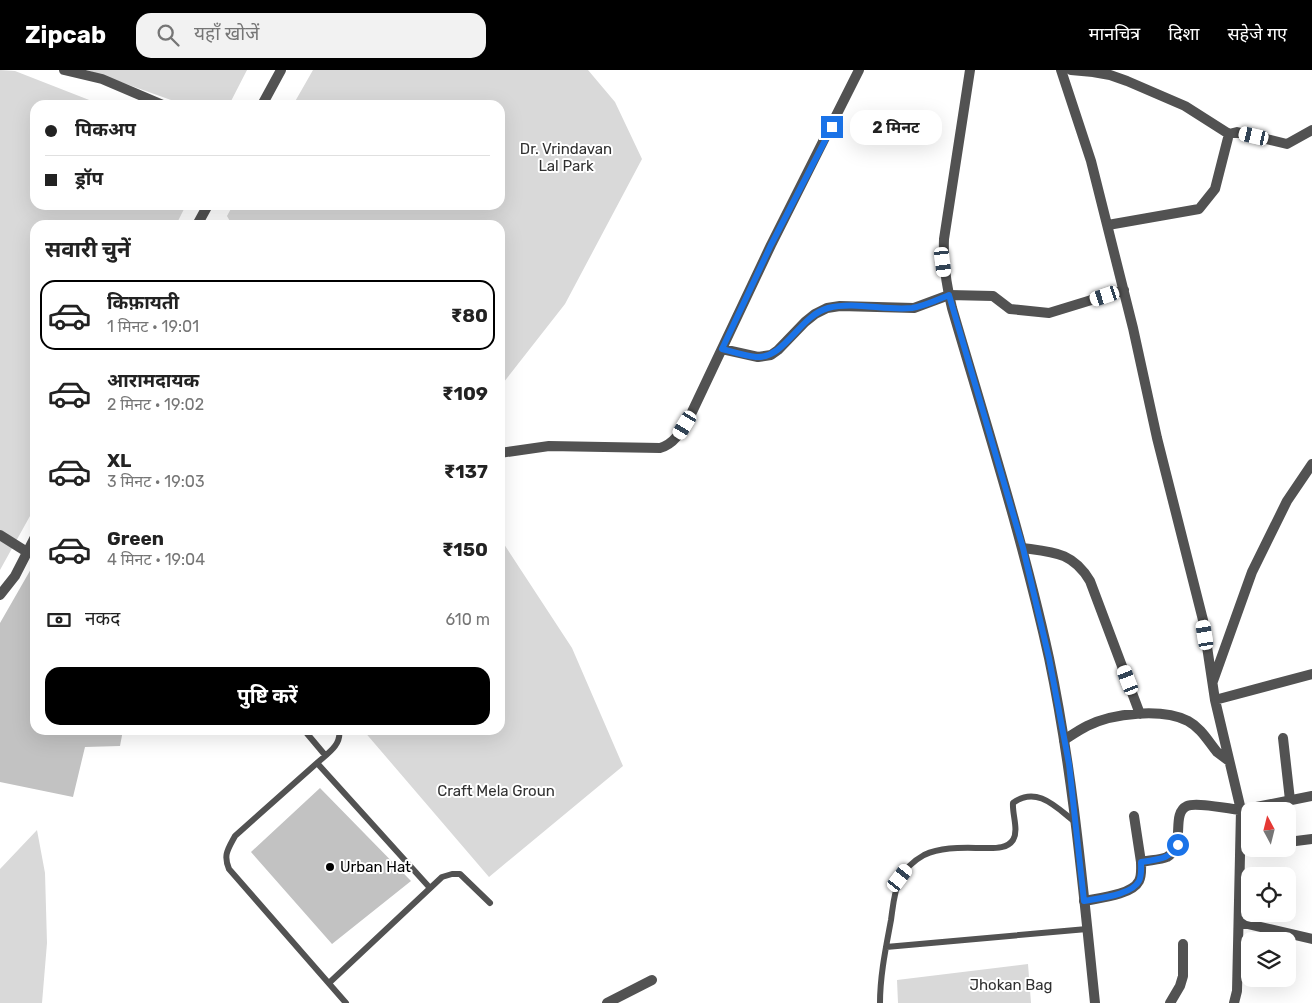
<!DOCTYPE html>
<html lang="hi">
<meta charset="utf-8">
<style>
body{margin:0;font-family:Rubik,"Noto Sans Devanagari",sans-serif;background:#f2f2f2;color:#222;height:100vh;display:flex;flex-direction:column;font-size:19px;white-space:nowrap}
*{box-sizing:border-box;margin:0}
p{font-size:16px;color:#767676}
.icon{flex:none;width:28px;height:28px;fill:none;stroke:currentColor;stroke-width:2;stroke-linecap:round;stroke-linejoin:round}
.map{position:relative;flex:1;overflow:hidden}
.details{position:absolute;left:30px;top:150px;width:475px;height:515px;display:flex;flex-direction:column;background:#fff;border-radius:15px;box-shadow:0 5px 20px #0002}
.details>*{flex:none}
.hud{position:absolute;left:30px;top:30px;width:475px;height:110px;border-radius:15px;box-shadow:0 5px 20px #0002;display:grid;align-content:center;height:110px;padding:0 15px;background:#fff}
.needle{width:32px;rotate:353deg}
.fabs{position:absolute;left:1241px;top:732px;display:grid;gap:10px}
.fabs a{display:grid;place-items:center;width:55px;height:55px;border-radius:10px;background:#fff;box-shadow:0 5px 20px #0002;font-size:25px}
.end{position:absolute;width:22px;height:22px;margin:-11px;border:6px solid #1a73e8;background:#fff;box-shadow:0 0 0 2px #fff}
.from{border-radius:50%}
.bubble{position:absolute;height:35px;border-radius:15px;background:#fff;box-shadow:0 5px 20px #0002;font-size:16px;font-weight:700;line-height:35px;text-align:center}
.car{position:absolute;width:15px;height:30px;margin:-15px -8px;border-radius:6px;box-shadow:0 0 4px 1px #0007;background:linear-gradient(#fff 24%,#345 0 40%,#fff 0 76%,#345 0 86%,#fff 0)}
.hud b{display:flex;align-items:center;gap:18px;height:48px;font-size:19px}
.hud b+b{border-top:1px solid #e0e0e0}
.hud i{width:12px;height:12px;background:#222}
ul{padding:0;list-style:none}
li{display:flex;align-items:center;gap:15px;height:70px;margin:0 10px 8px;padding:0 5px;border:2px solid transparent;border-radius:15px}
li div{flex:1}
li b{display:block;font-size:19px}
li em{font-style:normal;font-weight:700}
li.current{border-color:#000}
li>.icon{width:45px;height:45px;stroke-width:1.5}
h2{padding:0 15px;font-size:22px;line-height:60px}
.pay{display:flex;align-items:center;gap:12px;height:55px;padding:0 15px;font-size:19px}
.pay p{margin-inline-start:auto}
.action{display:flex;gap:10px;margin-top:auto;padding:10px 15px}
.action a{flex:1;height:58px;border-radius:15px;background:#000;color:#fff;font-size:20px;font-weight:700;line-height:58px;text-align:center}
header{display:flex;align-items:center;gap:30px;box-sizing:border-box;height:70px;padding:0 25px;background:#000;color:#fff}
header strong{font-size:24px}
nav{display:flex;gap:28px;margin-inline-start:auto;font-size:18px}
.search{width:350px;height:45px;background:#f2f2f2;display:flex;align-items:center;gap:12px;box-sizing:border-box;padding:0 18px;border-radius:15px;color:#767676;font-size:19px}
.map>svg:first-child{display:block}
.green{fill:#d9d9d9}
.building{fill:#c2c2c2}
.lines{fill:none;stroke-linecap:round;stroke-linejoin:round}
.service{stroke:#525252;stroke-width:6}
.minor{stroke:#525252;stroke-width:10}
.tertiary{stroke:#525252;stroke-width:10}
.route{stroke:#1a73e8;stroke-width:6}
.poi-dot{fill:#000;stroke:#fff;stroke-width:2}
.labels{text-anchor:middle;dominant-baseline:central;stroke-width:4;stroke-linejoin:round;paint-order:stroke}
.park-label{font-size:15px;fill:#303030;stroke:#fff}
.poi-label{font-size:15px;fill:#000;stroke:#fff;text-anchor:start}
</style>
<header>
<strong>Zipcab</strong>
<div class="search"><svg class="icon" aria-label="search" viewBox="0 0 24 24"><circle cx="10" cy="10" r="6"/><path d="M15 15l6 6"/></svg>यहाँ खोजें</div>
<nav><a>मानचित्र</a><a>दिशा</a><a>सहेजे गए</a></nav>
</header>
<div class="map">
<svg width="1312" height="933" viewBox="0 0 1312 933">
<rect width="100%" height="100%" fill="#fff"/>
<!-- green -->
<path class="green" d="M 0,0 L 15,1 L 102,35 L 35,35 L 35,135 L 186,135 L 176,155 L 35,155 L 35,437 L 0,500 Z
M 87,0 L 247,0 L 229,35 L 185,35 Z
M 313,0 L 588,0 L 615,32 L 642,89 L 565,234 L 500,317 L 500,155 L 232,155 L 227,146 L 233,135 L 500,135 L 500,35 L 293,35 Z
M 500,468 L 572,578 L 623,696 L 489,807 L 363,660 L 500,660 Z
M 37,760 L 45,803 L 47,873 L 42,933 L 0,933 L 0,799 Z
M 1028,894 L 1031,933 L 898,933 L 897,910 Z"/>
<!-- building -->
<path class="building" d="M 35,492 L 35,660 L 123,660 L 120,676 L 85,677 L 73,727 L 0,712 L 0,553 Z
M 320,718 L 411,811 L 332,874 L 251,782 Z"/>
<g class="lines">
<!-- service -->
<path class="service" d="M 304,660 L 325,685
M 339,660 C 342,675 327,684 317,693 L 430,818
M 317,693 L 235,766 C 228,779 223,785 229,799 L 346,933
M 886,877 L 1087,859
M 329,913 L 442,807 L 452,804 L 460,804 L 490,833
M 880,933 C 880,905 886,877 891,850 C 893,836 894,821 900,809 C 905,799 915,790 924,785 C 943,776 965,778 985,778 C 994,778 1007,779 1013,770 C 1019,760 1012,744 1013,733 C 1037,715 1057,738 1075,752"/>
<!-- minor -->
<path class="minor" d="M 64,0 L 102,9 L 163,35
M 1061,0 L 1091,91 L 1133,258 L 1157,368 L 1203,550 L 1215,630 L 1241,740 L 1237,921 L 1234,933
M 1071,0 L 1093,2 L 1110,5 L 1127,11 L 1185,36 L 1229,64 L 1237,62 L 1287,74 L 1312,60
M 262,35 L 281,0
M 197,155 L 208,135
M 1108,155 L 1199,139 L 1215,119 L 1229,64
M 722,279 L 758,287 L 771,285 L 778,280 L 805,252 L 815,244 L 827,238 L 840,236 L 914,238 L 949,225 L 993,226 L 1010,239 L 1049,243 L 1124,220
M 500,383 L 549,376 L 660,378 C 677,373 683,357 692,342 L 771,175 L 859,0
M 0,465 L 27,482
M 1023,478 C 1053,482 1073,482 1090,511 L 1140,644
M 0,525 L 15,506 L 35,467
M 1213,611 L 1252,502 L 1287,431 L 1312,394
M 1215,630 L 1312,604
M 1283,668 L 1290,730
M 1064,670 C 1072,665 1079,660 1087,656 C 1113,643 1162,638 1188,651 C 1201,658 1208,671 1217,682 C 1221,685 1225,688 1229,691
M 1134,746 L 1141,792
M 1288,772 L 1312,769
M 1084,831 C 1099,828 1132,825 1139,811 C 1142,805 1141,798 1141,792 C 1149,790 1160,790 1167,787 C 1187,776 1170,744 1187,736 C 1196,732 1230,739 1241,740
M 1239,852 L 1312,869
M 607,933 L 652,910
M 1170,933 L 1180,916 L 1183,906 L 1183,874"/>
<!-- tertiary -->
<path class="tertiary" d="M 970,0 L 944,169 C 943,194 946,214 952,238 C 986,354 1023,470 1049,588 C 1073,702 1083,818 1095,933
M 1241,740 L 1312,726"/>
</g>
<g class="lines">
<!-- route -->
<path class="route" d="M 832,57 L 771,175 L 722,279 C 733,282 745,286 756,287 C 785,289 799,246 828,238 C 855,231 885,241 912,238 C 925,236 937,230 949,225 L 1023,478 L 1049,588 L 1069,694 L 1084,831 C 1099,828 1132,825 1139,811 C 1142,805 1141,798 1141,792 C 1157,789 1168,791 1178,775"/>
</g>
<!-- markers -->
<circle class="poi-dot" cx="330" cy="797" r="5"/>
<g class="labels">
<!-- park labels -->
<g class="park-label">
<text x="566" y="79">Dr. Vrindavan<tspan x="566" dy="17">Lal Park</tspan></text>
<text x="496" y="721">Craft Mela Groun</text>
<text x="1011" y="915">Jhokan Bag</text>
</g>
<!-- poi labels -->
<g class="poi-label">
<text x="340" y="797">Urban Hat</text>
</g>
</g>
</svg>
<div class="fabs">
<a><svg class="needle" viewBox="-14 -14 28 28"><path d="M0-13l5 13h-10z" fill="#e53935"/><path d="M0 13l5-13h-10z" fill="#767676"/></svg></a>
<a><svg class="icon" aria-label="locate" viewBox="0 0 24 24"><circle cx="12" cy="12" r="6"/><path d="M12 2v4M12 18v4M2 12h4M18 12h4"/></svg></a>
<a><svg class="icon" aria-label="layers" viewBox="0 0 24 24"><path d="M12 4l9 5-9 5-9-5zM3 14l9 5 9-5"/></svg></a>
</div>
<i class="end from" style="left:1178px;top:775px"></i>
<i class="end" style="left:832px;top:57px"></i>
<div class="bubble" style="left:850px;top:40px;width:92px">2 मिनट</div>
<i class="car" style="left:1254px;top:66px;rotate:283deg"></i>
<i class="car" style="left:943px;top:192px;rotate:173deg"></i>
<i class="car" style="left:1105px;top:226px;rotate:252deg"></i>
<i class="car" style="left:685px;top:355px;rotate:211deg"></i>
<i class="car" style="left:1205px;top:565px;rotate:351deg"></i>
<i class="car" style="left:1128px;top:610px;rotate:339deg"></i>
<i class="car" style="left:900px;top:808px;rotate:37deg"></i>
<div class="hud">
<b><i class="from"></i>पिकअप</b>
<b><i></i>ड्रॉप</b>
</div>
<section class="details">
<h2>सवारी चुनें</h2>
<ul>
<li class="current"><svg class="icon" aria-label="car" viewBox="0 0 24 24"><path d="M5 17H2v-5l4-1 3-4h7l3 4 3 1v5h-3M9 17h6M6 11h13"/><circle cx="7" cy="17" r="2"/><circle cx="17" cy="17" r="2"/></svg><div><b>किफ़ायती</b><p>1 मिनट · 19:01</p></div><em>₹80</em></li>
<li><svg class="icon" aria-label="car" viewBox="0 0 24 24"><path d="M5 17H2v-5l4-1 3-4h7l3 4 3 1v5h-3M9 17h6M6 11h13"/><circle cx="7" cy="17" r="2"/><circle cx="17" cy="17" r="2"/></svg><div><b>आरामदायक</b><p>2 मिनट · 19:02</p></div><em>₹109</em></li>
<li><svg class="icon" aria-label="car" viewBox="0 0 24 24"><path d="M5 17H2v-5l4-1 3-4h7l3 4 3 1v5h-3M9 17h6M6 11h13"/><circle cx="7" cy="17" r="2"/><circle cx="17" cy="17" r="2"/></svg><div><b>XL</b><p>3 मिनट · 19:03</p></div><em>₹137</em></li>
<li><svg class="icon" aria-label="car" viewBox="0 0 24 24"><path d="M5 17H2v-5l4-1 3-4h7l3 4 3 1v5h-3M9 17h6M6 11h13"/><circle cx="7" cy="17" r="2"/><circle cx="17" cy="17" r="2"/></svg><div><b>Green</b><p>4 मिनट · 19:04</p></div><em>₹150</em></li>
</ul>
<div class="pay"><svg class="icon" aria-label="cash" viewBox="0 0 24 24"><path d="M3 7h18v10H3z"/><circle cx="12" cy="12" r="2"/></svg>नकद<p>610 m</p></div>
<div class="action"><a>पुष्टि करें</a></div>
</section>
</div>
